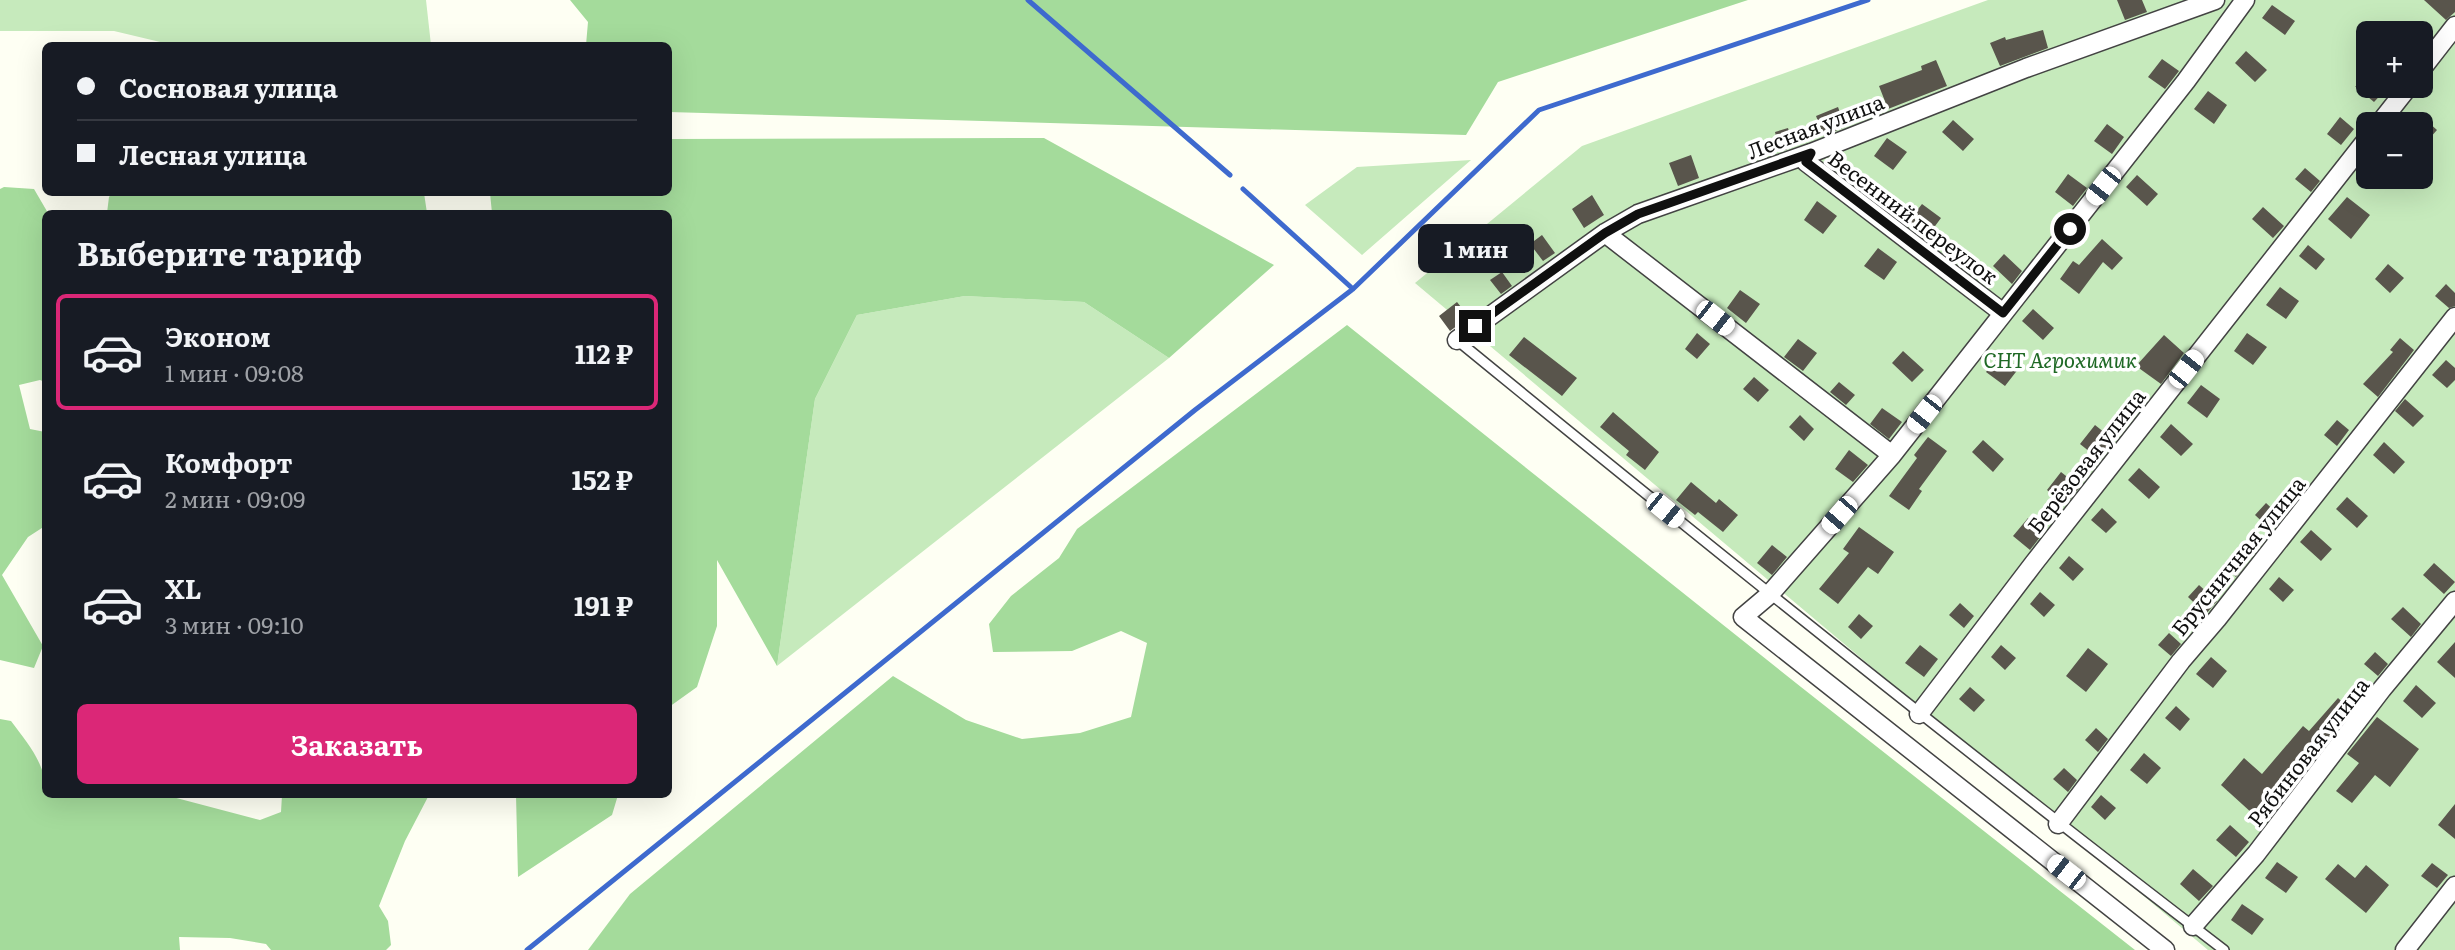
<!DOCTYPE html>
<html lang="ru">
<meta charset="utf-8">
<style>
body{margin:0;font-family:Literata,serif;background:#242831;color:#f1f3f6;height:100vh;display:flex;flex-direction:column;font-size:26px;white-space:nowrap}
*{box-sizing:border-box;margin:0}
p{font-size:23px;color:#9ea1a6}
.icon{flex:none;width:38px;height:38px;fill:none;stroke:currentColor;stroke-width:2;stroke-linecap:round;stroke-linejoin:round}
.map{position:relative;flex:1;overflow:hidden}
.details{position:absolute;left:42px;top:210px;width:630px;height:588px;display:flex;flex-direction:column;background:#171b24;border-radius:10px;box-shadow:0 7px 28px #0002}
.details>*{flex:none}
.top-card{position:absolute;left:42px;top:42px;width:630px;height:154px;border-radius:10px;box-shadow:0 7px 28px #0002;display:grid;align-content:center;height:154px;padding:0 35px;background:#171b24}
.buttons{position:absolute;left:2356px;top:21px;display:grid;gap:14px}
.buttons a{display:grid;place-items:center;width:77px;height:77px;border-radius:10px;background:#171b24;box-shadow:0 7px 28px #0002;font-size:35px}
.end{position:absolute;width:32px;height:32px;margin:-16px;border:9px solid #101010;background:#fff;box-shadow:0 0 0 4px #fff}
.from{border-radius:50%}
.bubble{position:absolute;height:49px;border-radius:10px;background:#171b24;box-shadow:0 7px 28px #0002;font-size:23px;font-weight:700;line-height:49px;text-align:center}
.car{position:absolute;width:21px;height:42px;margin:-21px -10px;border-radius:9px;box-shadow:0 0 5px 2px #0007;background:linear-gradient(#fff 24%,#345 0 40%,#fff 0 76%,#345 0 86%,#fff 0)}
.top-card b{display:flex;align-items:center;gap:24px;height:66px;font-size:26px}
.top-card b+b{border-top:2px solid #363941}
.top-card i{width:18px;height:18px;background:#f1f3f6}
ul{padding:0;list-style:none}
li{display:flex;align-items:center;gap:21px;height:116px;margin:0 14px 10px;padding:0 21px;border:4px solid transparent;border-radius:10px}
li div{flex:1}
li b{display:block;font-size:26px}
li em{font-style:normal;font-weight:700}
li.selected{border-color:#db2777}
li>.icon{width:63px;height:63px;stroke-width:1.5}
h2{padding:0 35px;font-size:32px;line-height:84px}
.primary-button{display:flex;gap:14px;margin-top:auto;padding:14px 35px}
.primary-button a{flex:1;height:80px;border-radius:10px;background:#db2777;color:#fff;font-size:28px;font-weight:700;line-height:80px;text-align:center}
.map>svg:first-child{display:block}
.green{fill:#c6eabc;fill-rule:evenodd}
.forest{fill:#a4db9b}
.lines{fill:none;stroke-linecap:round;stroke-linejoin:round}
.stream{stroke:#3e6ace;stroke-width:5}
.building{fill:#59554c}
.lane-casing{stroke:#434343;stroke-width:12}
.street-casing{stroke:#434343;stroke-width:21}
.lane{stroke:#fff;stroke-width:9}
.street{stroke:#fff;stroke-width:18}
.route{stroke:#101010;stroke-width:9}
.labels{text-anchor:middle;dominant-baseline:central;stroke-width:7;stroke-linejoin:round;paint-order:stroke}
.street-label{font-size:21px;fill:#101010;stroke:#fff}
.park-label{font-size:21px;font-style:italic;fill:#1f6925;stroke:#fff}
</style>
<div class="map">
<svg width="2455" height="950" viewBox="0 0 2455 950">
<rect width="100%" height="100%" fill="#fefff3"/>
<!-- green -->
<path class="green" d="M 0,0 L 426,0 L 431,45 L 177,46 L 114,31 L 0,31 Z
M 1988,0 L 2455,0 L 2455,950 L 2208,950 L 1415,283 L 1582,146 ZM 2368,33 L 2420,33 L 2420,86 L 2368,86 ZM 2368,124 L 2420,124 L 2420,177 L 2368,177 Z
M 1471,160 L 1362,255 L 1305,205 L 1357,167 Z
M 965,296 L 1084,302 L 1169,358 L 777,666 L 815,399 L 857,315 Z"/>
<!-- forest -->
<path class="forest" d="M 570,0 L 1748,0 L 1498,82 L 1466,135 L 669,112 L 668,46 L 586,45 L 588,22 Z
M 1044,138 L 1274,265 L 1169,358 L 1084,302 L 965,296 L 857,315 L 815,399 L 777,666 L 717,560 L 717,626 L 697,687 L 669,707 L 668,214 L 492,213 L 490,193 L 668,192 L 669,139 Z
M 4,187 L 34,189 L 48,213 L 46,214 L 45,382 L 40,380 L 19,385 L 30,429 L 45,432 L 45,526 L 28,537 L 2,575 L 43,646 L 34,668 L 0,660 L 0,189 Z
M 112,193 L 424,193 L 427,213 L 107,213 L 109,197 Z
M 1347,325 L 1801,687 L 2135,950 L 588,950 L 630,894 L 893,676 L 966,720 L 1022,739 L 1080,733 L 1131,717 L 1147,643 L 1121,631 L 1072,651 L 993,652 L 989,624 L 1011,596 L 1059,558 L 1077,529 Z
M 0,719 L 11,721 C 29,745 46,764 46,794 L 51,795 L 53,797 L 71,794 L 165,795 L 260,820 L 281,812 L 282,795 L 429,795 L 405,841 L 379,906 L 388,921 L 391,945 L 386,950 L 271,950 L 266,944 L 230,938 L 179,937 L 180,950 L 0,950 Z
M 516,795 L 516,794 L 618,795 L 612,815 L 518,877 Z"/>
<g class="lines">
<!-- stream -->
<path class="stream" d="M 1028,0 L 1230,175
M 1243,189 L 1353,289
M 527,950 L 1195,410 L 1353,289 L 1539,110 L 1868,0"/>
</g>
<!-- building -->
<path class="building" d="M 2117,0 L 2142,0 L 2147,12 L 2125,20 Z
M 2424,0 L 2455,0 L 2455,12 L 2446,20 Z
M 2272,5 L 2295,21 L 2285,35 L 2262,18 Z
M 2043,30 L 2048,48 L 2000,66 L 1990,43 L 2005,37 L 2006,40 Z
M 2246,51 L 2267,70 L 2255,82 L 2235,63 Z
M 2162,59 L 2179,71 L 2165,89 L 2148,77 Z
M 1936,60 L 1947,86 L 1888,109 L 1879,86 L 1922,70 L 1921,66 Z
M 2355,86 L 2389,86 L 2374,102 Z
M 2208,91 L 2227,105 L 2214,124 L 2194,109 Z
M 1838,107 L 1845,127 L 1824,136 L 1816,116 Z
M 2420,115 L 2437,130 L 2420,149 Z
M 2340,117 L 2354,129 L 2341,145 L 2327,134 Z
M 1953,120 L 1974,139 L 1963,151 L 1942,132 Z
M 2107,124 L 2124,137 L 2112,154 L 2094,141 Z
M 1788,128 L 1793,147 L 1780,152 L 1775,132 Z
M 1887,138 L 1907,152 L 1893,170 L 1874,156 Z
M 1691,155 L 1699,178 L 1678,186 L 1669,163 Z
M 2305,168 L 2320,181 L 2311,192 L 2295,179 Z
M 2068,174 L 2087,188 L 2073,206 L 2055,192 Z
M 2137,175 L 2158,194 L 2147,206 L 2126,187 Z
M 1592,195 L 1604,215 L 1584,228 L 1572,209 Z
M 2347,197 L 2370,215 L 2351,239 L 2328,219 Z
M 1817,201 L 1837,216 L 1823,234 L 1804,220 Z
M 1922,204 L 1941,218 L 1927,237 L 1908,222 Z
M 2263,207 L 2284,226 L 2273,238 L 2252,219 Z
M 1542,235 L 1555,253 L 1543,261 L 1530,244 Z
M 2102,239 L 2123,258 L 2112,270 L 2103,262 L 2079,294 L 2060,279 L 2073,261 L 2079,265 Z
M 2308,245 L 2325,259 L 2316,270 L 2299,256 Z
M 1878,248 L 1897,262 L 1884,280 L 1864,266 Z
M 2004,254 L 2022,271 L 2012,284 L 1993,266 Z
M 2388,264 L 2404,278 L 2390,293 L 2375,279 Z
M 1502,272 L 1512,286 L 1501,294 L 1490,280 Z
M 2446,284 L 2455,293 L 2455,306 L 2449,308 L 2435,296 Z
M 2280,287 L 2299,301 L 2286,319 L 2266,305 Z
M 1740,290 L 1760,304 L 1746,323 L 1727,308 Z
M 1457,302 L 1469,317 L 1450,331 L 1439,316 Z
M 2033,309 L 2054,328 L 2043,340 L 2022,321 Z
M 1697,333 L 1710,344 L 1697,359 L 1685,349 Z
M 2247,333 L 2267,347 L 2253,365 L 2234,351 Z
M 2164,335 L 2184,353 L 2161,384 L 2136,366 Z
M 1524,337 L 1577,378 L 1562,396 L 1509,355 Z
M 2400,338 L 2414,350 L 2378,397 L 2363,384 L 2393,352 L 2390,350 Z
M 1798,339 L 1817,353 L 1803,371 L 1784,357 Z
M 1903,351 L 1924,370 L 1912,382 L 1892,363 Z
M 2000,354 L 2019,368 L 2005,386 L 1986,372 Z
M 2446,360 L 2455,368 L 2455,380 L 2447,388 L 2432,375 Z
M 1754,377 L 1769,390 L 1758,402 L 1743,389 Z
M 1839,382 L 1855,395 L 1846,405 L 1830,392 Z
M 2201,385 L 2220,399 L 2207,418 L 2187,403 Z
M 2405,399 L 2424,416 L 2413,427 L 2395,411 Z
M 1882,408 L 1902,422 L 1889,439 L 1870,424 Z
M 1613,412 L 1659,452 L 1645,470 L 1626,455 L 1629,451 L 1600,427 Z
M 1800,415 L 1814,429 L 1804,441 L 1789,427 Z
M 2337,420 L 2349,430 L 2337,446 L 2324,435 Z
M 2171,424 L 2193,444 L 2181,456 L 2160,437 Z
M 2095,425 L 2115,441 L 2100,460 L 2080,444 Z
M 1928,437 L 1947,451 L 1919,489 L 1922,491 L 1909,510 L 1889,496 L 1917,458 L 1914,455 Z
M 1983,440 L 2004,459 L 1993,472 L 1972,452 Z
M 2384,442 L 2405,462 L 2394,474 L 2373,455 Z
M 1849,450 L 1868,465 L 1853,482 L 1835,469 Z
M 2139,468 L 2160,487 L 2149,499 L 2128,480 Z
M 2061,472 L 2080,487 L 2065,505 L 2047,490 Z
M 1691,482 L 1716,503 L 1719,499 L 1738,515 L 1723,532 L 1698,512 L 1695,515 L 1676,500 Z
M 2347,497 L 2368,516 L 2357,528 L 2336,509 Z
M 2266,503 L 2281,517 L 2270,529 L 2255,515 Z
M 2102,508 L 2117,522 L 2106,533 L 2091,520 Z
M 2028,518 L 2044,532 L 2030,550 L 2013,536 Z
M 1859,527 L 1894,552 L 1878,574 L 1868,567 L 1838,604 L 1819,589 L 1849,553 L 1843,549 Z
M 2311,530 L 2332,549 L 2321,561 L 2300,542 Z
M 1772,545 L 1787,557 L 1772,575 L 1757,563 Z
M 2233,554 L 2246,564 L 2236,577 L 2223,565 Z
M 2069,556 L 2084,569 L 2073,581 L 2059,568 Z
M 2434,563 L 2455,582 L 2444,594 L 2423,575 Z
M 2279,577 L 2294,590 L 2283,602 L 2269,589 Z
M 2199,585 L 2217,601 L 2206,614 L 2188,597 Z
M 2040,592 L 2055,605 L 2044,617 L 2030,604 Z
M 1960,603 L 1974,616 L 1964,628 L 1949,615 Z
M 2403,607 L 2421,624 L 2411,637 L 2391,619 Z
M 1859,614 L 1873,626 L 1861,639 L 1848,627 Z
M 2169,633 L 2181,644 L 2171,656 L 2158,645 Z
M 2455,642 L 2455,678 L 2437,662 Z
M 1920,645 L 1938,659 L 1924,677 L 1905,663 Z
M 2001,645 L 2016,658 L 2005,670 L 1991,657 Z
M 2088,648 L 2108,664 L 2086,692 L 2066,676 Z
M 2375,652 L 2388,664 L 2378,676 L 2364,664 Z
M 2211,657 L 2227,671 L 2213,688 L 2196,674 Z
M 2416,685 L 2436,703 L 2422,718 L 2403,701 Z
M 1970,687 L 1985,700 L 1974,712 L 1959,699 Z
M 2338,698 L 2351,710 L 2299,775 L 2293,769 L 2253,814 L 2221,785 L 2244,758 L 2262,774 L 2303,726 L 2309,731 Z
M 2176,706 L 2190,719 L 2180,731 L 2165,718 Z
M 2377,717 L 2419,749 L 2390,787 L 2375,775 L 2352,803 L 2336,791 L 2359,763 L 2347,754 Z
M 2096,728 L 2108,739 L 2098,752 L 2085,740 Z
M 2144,753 L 2161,768 L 2147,784 L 2130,770 Z
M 2064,768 L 2077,780 L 2068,792 L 2053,779 Z
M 2101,795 L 2116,808 L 2105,820 L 2091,807 Z
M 2455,804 L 2455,839 L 2438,825 Z
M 2230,825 L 2249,842 L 2236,857 L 2216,840 Z
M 2277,862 L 2298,877 L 2286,893 L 2265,878 Z
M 2432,863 L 2448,875 L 2437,888 L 2421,876 Z
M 2338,864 L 2355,878 L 2366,865 L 2389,885 L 2366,913 L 2325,879 Z
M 2193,869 L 2213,886 L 2199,901 L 2180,884 Z
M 2242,904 L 2264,919 L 2252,935 L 2231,920 Z"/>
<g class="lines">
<!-- lane casing -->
<g class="lane-casing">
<path id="lane" d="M 1457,340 C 1710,547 1964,751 2224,950"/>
</g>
<!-- street casing -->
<g class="street-casing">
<path id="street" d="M 2420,71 L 2455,26
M 2379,124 L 2409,86
M 1811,153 L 1806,162 L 2003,313
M 1605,233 L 1892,455
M 1457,340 L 1605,233 L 1638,214 L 1811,153 L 2026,68 L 2215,0
M 1919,714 L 2034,563 L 2368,138
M 2058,824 L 2181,661 L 2217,619 L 2455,317
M 2193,926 L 2256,854 L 2382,689 L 2455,601
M 2165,950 L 1743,617 L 1769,595 L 1892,455 L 2186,81 L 2245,0
M 2405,950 L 2455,886"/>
</g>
<!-- lane -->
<use href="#lane" class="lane"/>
<!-- street -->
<use href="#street" class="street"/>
</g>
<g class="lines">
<!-- route -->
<path class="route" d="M 1475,326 L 1605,233 L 1638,214 L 1811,153 L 1806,162 L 2003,313 L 2070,229"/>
</g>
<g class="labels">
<!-- street labels -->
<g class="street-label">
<text transform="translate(1815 125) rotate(-21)">Лесная улица</text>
<text transform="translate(1914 216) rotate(37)">Весенний переулок</text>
<text transform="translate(2085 460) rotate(-52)">Берёзовая улица</text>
<text transform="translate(2237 555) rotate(-51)">Брусничная улица</text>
<text transform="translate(2307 751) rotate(-52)">Рябиновая улица</text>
</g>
<!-- park labels -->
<g class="park-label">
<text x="2060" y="358">СНТ Агрохимик</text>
</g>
</g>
</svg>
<div class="buttons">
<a>+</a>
<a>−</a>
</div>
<i class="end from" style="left:2070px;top:229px"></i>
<i class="end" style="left:1475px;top:326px"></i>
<div class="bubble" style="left:1418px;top:224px;width:116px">1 мин</div>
<i class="car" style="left:2103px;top:186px;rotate:218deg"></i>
<i class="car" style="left:1715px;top:318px;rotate:128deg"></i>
<i class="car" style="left:2186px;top:369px;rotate:38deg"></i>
<i class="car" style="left:1924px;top:414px;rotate:218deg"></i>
<i class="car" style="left:1665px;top:510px;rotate:129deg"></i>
<i class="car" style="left:1839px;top:515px;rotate:221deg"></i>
<i class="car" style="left:2066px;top:872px;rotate:308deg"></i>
<div class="top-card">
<b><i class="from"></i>Сосновая улица</b>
<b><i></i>Лесная улица</b>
</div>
<section class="details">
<h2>Выберите тариф</h2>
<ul>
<li class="selected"><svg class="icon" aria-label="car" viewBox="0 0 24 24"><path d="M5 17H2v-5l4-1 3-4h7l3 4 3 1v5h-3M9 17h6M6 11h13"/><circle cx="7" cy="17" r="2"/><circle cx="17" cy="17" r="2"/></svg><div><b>Эконом</b><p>1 мин · 09:08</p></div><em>112 ₽</em></li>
<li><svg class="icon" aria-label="car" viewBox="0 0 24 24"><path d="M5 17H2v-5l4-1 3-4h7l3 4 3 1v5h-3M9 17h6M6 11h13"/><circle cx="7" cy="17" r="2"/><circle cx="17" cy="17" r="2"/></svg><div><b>Комфорт</b><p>2 мин · 09:09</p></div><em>152 ₽</em></li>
<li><svg class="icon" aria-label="car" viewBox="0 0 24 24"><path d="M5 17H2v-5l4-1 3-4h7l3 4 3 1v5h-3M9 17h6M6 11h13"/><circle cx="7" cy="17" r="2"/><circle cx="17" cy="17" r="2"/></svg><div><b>XL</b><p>3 мин · 09:10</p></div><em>191 ₽</em></li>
</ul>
<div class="primary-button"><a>Заказать</a></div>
</section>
</div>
